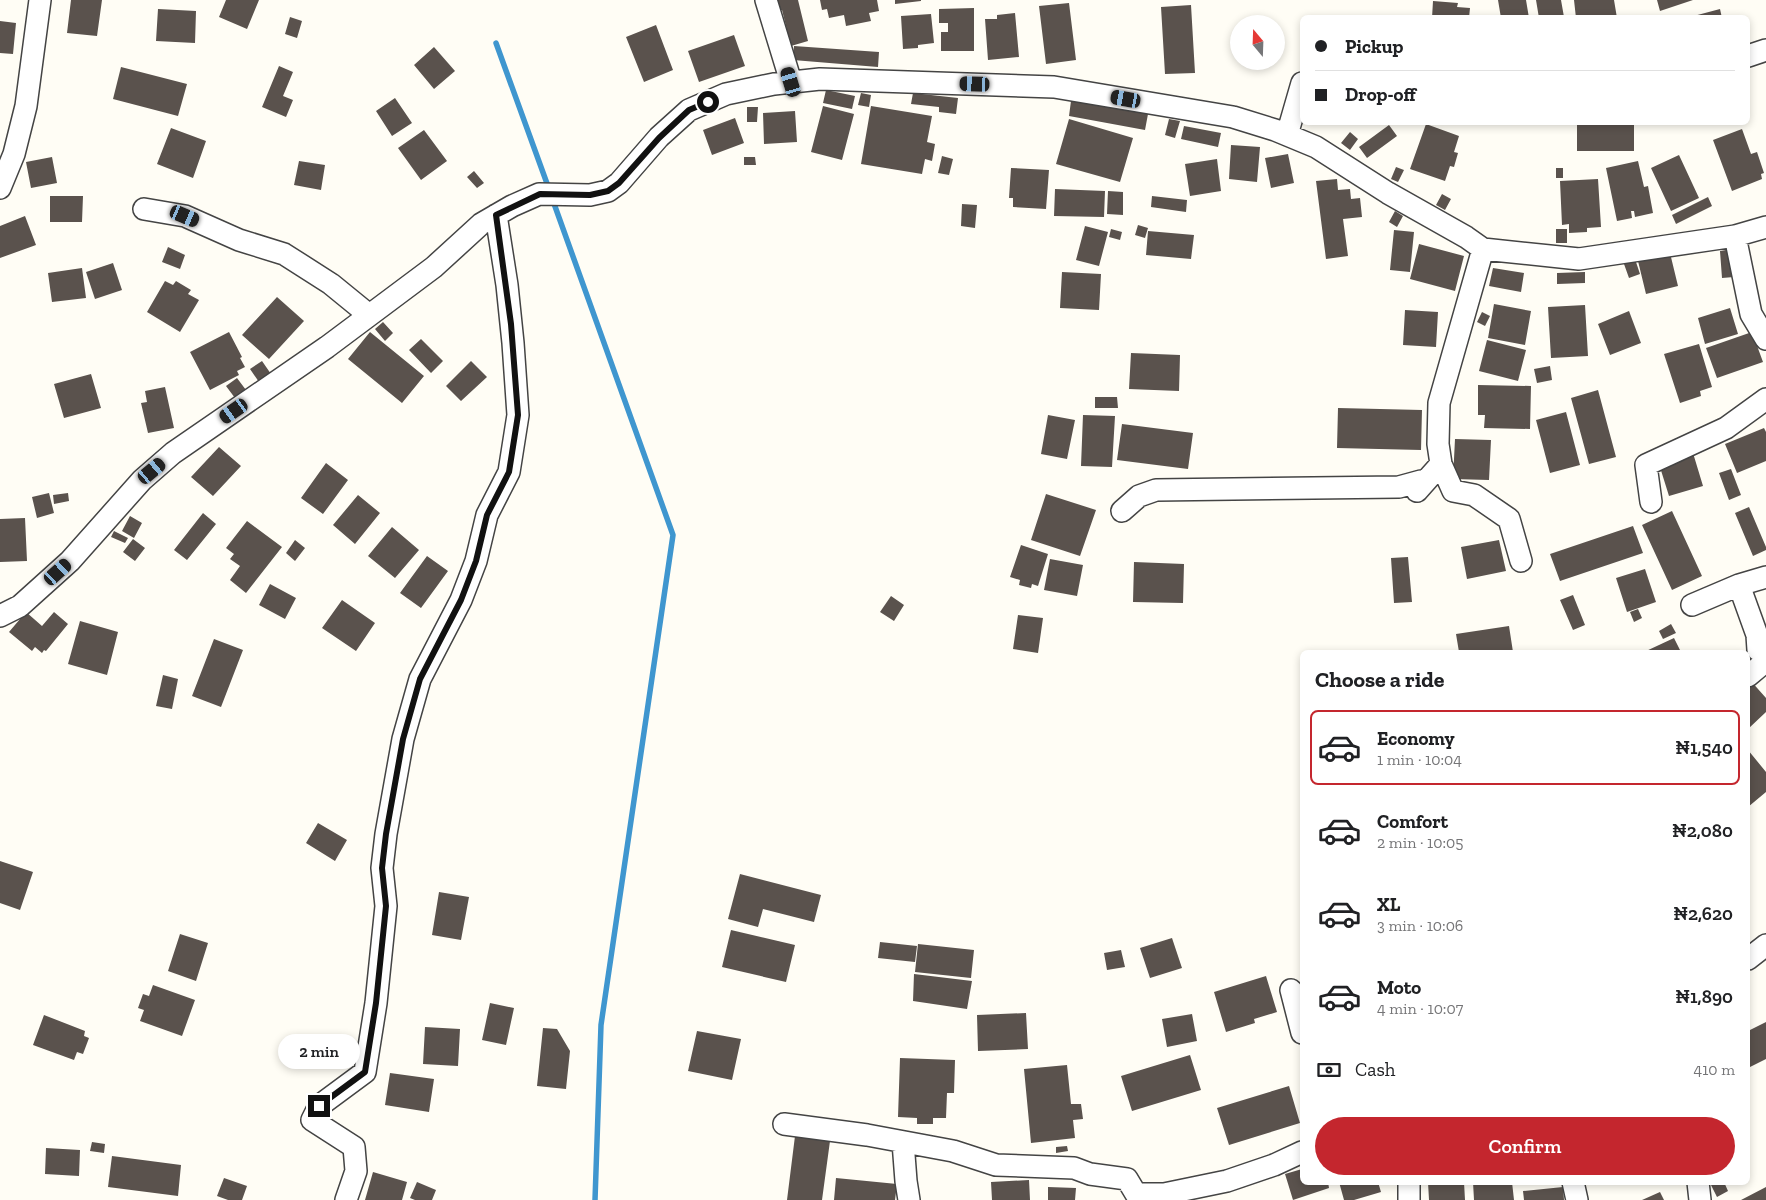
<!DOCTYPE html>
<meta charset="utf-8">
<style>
body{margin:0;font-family:"Zilla Slab",serif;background:#f2f2f2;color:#202124;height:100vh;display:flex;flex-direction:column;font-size:19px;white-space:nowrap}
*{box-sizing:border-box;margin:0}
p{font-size:16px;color:#757577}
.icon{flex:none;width:28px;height:28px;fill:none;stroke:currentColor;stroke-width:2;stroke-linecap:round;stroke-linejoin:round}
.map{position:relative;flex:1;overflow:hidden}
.drawer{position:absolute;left:1300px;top:650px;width:450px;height:535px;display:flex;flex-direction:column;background:#fff;border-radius:8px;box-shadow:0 2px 8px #0003}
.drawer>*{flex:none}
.guide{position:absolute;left:1300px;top:15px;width:450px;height:110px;border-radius:8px;box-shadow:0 2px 8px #0003;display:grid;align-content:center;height:110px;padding:0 15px;background:#fff}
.needle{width:32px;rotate:341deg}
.buttons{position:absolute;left:1230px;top:15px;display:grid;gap:10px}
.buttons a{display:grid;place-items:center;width:55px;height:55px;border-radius:50%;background:#fff;box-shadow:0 2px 8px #0003;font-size:25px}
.end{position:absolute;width:22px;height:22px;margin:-11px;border:6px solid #111;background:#fff;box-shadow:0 0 0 2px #fff}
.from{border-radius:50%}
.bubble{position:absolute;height:35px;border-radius:18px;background:#fff;box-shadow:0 2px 8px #0003;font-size:16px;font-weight:600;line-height:35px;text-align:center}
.car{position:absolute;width:15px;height:30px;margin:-15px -8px;border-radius:6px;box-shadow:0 0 4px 1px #0007;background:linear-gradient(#222 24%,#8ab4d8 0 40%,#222 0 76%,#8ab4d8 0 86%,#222 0)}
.guide b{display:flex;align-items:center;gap:18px;height:48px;font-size:19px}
.guide b+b{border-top:1px solid #e0e0e0}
.guide i{width:12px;height:12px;background:#202124}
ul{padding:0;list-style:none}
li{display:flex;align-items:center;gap:15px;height:75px;margin:0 10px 8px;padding:0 5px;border:2px solid transparent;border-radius:8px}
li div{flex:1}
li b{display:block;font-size:19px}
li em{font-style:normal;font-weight:600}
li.on{border-color:#c4262e}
li>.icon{width:45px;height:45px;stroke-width:1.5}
h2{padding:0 15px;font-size:22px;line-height:60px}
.pay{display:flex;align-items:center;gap:12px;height:55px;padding:0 15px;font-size:19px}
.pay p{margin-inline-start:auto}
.action{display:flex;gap:10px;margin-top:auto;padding:10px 15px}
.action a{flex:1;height:58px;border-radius:30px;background:#c4262e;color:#fff;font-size:20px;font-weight:600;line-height:58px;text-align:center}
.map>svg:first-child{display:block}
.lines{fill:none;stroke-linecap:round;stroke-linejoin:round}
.stream{stroke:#3f96cf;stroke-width:5.5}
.building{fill:#5a524d}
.minor-casing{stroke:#444;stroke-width:24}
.minor{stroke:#fff;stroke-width:21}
.route{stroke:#111;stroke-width:6}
</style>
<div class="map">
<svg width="1766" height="1200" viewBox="0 0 1766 1200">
<rect width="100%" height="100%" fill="#fffdf5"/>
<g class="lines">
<!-- stream -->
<path class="stream" d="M 496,43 L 549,189
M 552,198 L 673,535 L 601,1025 L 595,1200"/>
</g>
<!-- building -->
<path class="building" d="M 71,0 L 102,0 L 97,36 L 67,33 Z
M 226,0 L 259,0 L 247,29 L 219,17 Z
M 776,0 L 798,0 L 808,41 L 791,46 L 782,10 L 779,11 Z
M 820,0 L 877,0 L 879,11 L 869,13 L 871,21 L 846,26 L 844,15 L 829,18 L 827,9 L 822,10 Z
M 895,0 L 921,0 L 921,1 L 895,4 Z
M 1498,0 L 1526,0 L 1529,18 L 1501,18 Z
M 1536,0 L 1561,0 L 1564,17 L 1539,18 Z
M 1574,0 L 1614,0 L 1617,18 L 1576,18 Z
M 1657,0 L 1693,0 L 1660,11 Z
M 1433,1 L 1458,3 L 1457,7 L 1470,8 L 1469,18 L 1432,18 Z
M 1069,3 L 1076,60 L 1046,64 L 1039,6 Z
M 1191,5 L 1195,73 L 1165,74 L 1161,7 Z
M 974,8 L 974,51 L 941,51 L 941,32 L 948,32 L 948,23 L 939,23 L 939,9 Z
M 158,9 L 196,11 L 195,43 L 156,41 Z
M 1720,9 L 1722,18 L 1690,18 L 1690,17 Z
M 1015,13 L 1019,57 L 988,60 L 985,19 L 997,19 L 997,15 Z
M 931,14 L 934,43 L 918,45 L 918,48 L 903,49 L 901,16 Z
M 290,17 L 302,21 L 297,38 L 285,34 Z
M 0,21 L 16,23 L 13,54 L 0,53 Z
M 656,25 L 673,70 L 644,82 L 626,37 Z
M 734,35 L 745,66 L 699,82 L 688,51 Z
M 794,46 L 879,52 L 878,67 L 793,60 Z
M 434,47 L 455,71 L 434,89 L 414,65 Z
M 279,66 L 293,72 L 283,96 L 293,100 L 286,117 L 262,107 Z
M 121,67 L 187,84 L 178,116 L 113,99 Z
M 826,90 L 855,96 L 852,109 L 823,103 Z
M 861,93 L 871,95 L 869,107 L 858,105 Z
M 913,93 L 958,98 L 956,114 L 939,112 L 939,107 L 911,104 Z
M 395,98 L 412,123 L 392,136 L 376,111 Z
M 1071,101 L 1148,114 L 1145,130 L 1069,116 Z
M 823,106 L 854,114 L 842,160 L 811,152 Z
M 871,106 L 932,116 L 927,142 L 935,144 L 932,161 L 925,159 L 922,174 L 861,164 Z
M 747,107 L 758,107 L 757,122 L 747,122 Z
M 795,111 L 797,142 L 764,144 L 763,113 Z
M 735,118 L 744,143 L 712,155 L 703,130 Z
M 1069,119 L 1133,138 L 1120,182 L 1056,164 Z
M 1169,119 L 1180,121 L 1175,138 L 1165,135 Z
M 1577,122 L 1634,122 L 1634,151 L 1577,151 Z
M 1426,124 L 1459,136 L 1454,152 L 1458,153 L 1454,167 L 1450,166 L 1445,181 L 1410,169 Z
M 1389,125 L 1397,136 L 1367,158 L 1359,147 Z
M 1184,126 L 1221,133 L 1218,147 L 1181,139 Z
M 171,128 L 206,141 L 193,178 L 157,164 Z
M 1742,129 L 1751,154 L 1757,152 L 1764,173 L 1761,174 L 1762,179 L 1732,191 L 1713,140 Z
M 424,130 L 447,161 L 421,180 L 398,148 Z
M 1350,132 L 1358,139 L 1350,150 L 1341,143 Z
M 1231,145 L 1260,147 L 1257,182 L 1229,179 Z
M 1288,154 L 1294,183 L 1271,188 L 1265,158 Z
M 1679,155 L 1699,198 L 1671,211 L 1651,168 Z
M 942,156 L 953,159 L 949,175 L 938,173 Z
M 52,157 L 57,183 L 31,188 L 26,162 Z
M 744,157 L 755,157 L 756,165 L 744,165 Z
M 1217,159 L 1221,191 L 1190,196 L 1185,164 Z
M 299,161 L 325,165 L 321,190 L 294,185 Z
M 1638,161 L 1644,187 L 1648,186 L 1653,213 L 1635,217 L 1634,211 L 1631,211 L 1632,218 L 1617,221 L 1606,168 Z
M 1396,167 L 1404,170 L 1398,182 L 1391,179 Z
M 1011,168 L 1049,170 L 1046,209 L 1013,207 L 1013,198 L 1009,198 Z
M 1556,168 L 1563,168 L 1563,178 L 1556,178 Z
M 474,171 L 484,183 L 477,188 L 467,177 Z
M 1337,179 L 1338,190 L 1350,189 L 1351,199 L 1360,198 L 1362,217 L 1343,219 L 1348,256 L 1326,259 L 1316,181 Z
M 1598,179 L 1601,227 L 1587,228 L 1587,232 L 1569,233 L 1569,224 L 1562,225 L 1560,181 Z
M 1055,189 L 1105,191 L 1104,217 L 1054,216 Z
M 1108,191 L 1123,192 L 1123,215 L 1107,214 Z
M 1442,194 L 1451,199 L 1445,210 L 1436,205 Z
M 50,196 L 83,196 L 82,222 L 50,222 Z
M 1152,196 L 1187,200 L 1186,212 L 1151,207 Z
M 1708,197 L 1712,206 L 1676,224 L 1672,215 Z
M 962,204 L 977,205 L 975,228 L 961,226 Z
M 1395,211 L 1403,216 L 1397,227 L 1389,222 Z
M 25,216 L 36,245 L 0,258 L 0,226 Z
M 1138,225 L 1148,228 L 1145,238 L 1135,235 Z
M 1085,226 L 1108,232 L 1099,266 L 1076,260 Z
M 1111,229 L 1122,232 L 1120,240 L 1109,237 Z
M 1556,229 L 1567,229 L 1567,243 L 1556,243 Z
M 1394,230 L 1414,232 L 1410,272 L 1390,270 Z
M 1148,231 L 1194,235 L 1191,259 L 1146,255 Z
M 1419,244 L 1464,256 L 1455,291 L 1410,279 Z
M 168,247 L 185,255 L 180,269 L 162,262 Z
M 1732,249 L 1734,277 L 1722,278 L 1720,251 Z
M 1670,253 L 1678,286 L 1646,294 L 1638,261 Z
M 1635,259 L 1640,274 L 1629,278 L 1624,264 Z
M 113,263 L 122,290 L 95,299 L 86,272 Z
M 82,268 L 86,298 L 52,302 L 48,273 Z
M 1493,268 L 1524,273 L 1521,292 L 1489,286 Z
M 1062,272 L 1101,274 L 1099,310 L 1060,308 Z
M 1585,272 L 1585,283 L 1557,284 L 1557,273 Z
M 165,281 L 173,285 L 176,281 L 191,290 L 188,294 L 199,300 L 180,332 L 147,312 Z
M 277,297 L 304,321 L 269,359 L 242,335 Z
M 1494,304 L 1531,311 L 1525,345 L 1488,338 Z
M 1585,305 L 1588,356 L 1551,358 L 1548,307 Z
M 1730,308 L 1738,334 L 1705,344 L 1698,318 Z
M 1405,310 L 1438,312 L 1436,347 L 1403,345 Z
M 1629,311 L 1641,343 L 1610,355 L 1598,324 Z
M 1482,312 L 1490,316 L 1485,326 L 1477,322 Z
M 383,322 L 393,333 L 385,341 L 375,329 Z
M 229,332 L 242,357 L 240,358 L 245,367 L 237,371 L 239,375 L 210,390 L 190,352 Z
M 370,332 L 424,376 L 402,403 L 348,359 Z
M 1752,332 L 1763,362 L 1717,378 L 1706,348 Z
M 421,339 L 443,361 L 431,373 L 409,350 Z
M 1487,340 L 1526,350 L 1518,381 L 1479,371 Z
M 1699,344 L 1712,387 L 1700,391 L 1701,396 L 1680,403 L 1664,354 Z
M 1131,353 L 1180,355 L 1179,391 L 1129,389 Z
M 262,361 L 271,374 L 259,382 L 250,369 Z
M 471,361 L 487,377 L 461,401 L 446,386 Z
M 1550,366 L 1552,380 L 1537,383 L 1534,369 Z
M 91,374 L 101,408 L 64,418 L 54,384 Z
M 237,378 L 246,390 L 235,398 L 226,386 Z
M 1478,385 L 1531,386 L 1530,429 L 1484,428 L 1485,415 L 1478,415 Z
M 165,387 L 174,428 L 148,433 L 141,403 L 147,402 L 145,391 Z
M 1598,390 L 1616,457 L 1589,464 L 1571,398 Z
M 1095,397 L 1117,397 L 1118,408 L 1095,408 Z
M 1338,408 L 1422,410 L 1421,450 L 1337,448 Z
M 1566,412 L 1580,465 L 1550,473 L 1536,420 Z
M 1048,415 L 1075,420 L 1067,459 L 1041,454 Z
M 1083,415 L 1115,416 L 1112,467 L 1081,466 Z
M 1122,424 L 1193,433 L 1188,469 L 1117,460 Z
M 1764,428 L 1766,432 L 1766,461 L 1737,473 L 1725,444 Z
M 1455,439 L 1491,440 L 1489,480 L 1453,479 Z
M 219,447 L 241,466 L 213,496 L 191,477 Z
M 1693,453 L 1703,486 L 1669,496 L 1659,464 Z
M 326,463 L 348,480 L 323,514 L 301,498 Z
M 1731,469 L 1741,495 L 1729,500 L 1719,473 Z
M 49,493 L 54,513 L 37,518 L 32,497 Z
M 68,493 L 69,501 L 54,504 L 53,495 Z
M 1046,494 L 1096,510 L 1080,556 L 1031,540 Z
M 358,495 L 380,513 L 355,544 L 333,525 Z
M 1749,507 L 1766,547 L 1766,550 L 1753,556 L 1735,513 Z
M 1672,511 L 1702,576 L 1672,590 L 1642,525 Z
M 203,513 L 216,524 L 187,560 L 174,550 Z
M 130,516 L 142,523 L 134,538 L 122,531 Z
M 25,518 L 27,561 L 0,562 L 0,519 Z
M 247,521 L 282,547 L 246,593 L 230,580 L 240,566 L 230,559 L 234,554 L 226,548 Z
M 1633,526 L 1643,553 L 1560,581 L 1550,554 Z
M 392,527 L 419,550 L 395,578 L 368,556 Z
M 114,531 L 128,538 L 125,543 L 111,537 Z
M 133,539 L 145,548 L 135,561 L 123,552 Z
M 295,540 L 305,548 L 295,561 L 286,553 Z
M 1499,540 L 1506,571 L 1467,579 L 1461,547 Z
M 1021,545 L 1048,554 L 1038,586 L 1032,584 L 1031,588 L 1019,585 L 1020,580 L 1010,577 Z
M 427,556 L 448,571 L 421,608 L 400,593 Z
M 1408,557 L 1412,602 L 1394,603 L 1391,558 Z
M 1050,559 L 1083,565 L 1077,596 L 1044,590 Z
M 1134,562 L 1184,564 L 1183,603 L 1133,602 Z
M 1645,569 L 1656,602 L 1627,612 L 1616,578 Z
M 270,584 L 296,598 L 285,619 L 259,605 Z
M 1573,595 L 1585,625 L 1573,630 L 1560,600 Z
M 891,596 L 904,605 L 894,621 L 880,612 Z
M 342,600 L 375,623 L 356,651 L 322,628 Z
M 1638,609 L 1642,618 L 1634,622 L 1630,612 Z
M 26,612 L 42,626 L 54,612 L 68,624 L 46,651 L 44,650 L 42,653 L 35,647 L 32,651 L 9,632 Z
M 1018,615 L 1043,618 L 1038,653 L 1013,649 Z
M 80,621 L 118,632 L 107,675 L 68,664 Z
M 1671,624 L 1676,633 L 1663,639 L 1659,631 Z
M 1509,626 L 1513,652 L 1459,652 L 1456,634 Z
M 1674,638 L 1681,652 L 1644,652 Z
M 214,639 L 243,650 L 221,707 L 192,696 Z
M 163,675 L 178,679 L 172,709 L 156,706 Z
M 1750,680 L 1766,698 L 1766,712 L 1748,729 L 1748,682 Z
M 1748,750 L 1766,772 L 1766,792 L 1748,807 Z
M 318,823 L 347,840 L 335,861 L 306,843 Z
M 0,861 L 33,872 L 20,910 L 0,903 Z
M 740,874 L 821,895 L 814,922 L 763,909 L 758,927 L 728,919 Z
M 439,892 L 469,897 L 461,940 L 432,935 Z
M 731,930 L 795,945 L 786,982 L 722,967 Z
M 180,934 L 208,943 L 196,981 L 168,971 Z
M 1172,938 L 1182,968 L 1150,978 L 1140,948 Z
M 880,942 L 917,946 L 915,962 L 878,958 Z
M 918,944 L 974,950 L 971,978 L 915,972 Z
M 1121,950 L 1125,967 L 1107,970 L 1104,953 Z
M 914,974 L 972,981 L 967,1009 L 913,1001 Z
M 1266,976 L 1277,1012 L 1254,1019 L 1255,1023 L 1226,1032 L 1214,992 Z
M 153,985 L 195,1000 L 182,1036 L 140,1021 L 144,1010 L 138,1008 L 143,994 L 149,996 Z
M 490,1003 L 514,1008 L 506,1045 L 482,1040 Z
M 1026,1013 L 1028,1049 L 978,1051 L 977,1015 Z
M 1192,1014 L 1197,1041 L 1167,1047 L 1162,1019 Z
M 44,1015 L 85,1031 L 84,1036 L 89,1038 L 83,1054 L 77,1052 L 74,1060 L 33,1045 Z
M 1766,1022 L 1766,1059 L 1748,1068 L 1748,1031 Z
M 425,1027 L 460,1029 L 458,1066 L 423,1064 Z
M 543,1028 L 557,1029 L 570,1051 L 566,1089 L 537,1086 Z
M 697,1031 L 741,1039 L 732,1080 L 688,1071 Z
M 1190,1055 L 1201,1090 L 1132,1111 L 1121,1076 Z
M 900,1058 L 955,1060 L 954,1093 L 947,1093 L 946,1118 L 933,1118 L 933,1124 L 917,1124 L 917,1118 L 898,1117 Z
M 1067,1065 L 1071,1104 L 1081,1104 L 1083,1119 L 1073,1120 L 1075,1138 L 1031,1143 L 1024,1069 Z
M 390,1073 L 434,1079 L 429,1112 L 385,1105 Z
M 1289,1086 L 1300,1123 L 1229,1145 L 1217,1108 Z
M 795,1136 L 830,1141 L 822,1200 L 787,1200 Z
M 92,1142 L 105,1144 L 104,1153 L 90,1151 Z
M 1067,1146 L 1068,1151 L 1056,1153 L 1056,1147 Z
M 46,1148 L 80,1150 L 79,1176 L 45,1174 Z
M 112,1156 L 181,1165 L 178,1196 L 108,1187 Z
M 1302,1169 L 1302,1182 L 1328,1182 L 1329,1188 L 1293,1200 L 1285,1174 Z
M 373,1172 L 407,1182 L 402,1200 L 365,1200 Z
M 224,1178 L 247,1186 L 242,1200 L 228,1200 L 217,1196 Z
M 836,1178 L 897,1184 L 895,1200 L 834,1200 Z
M 1029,1180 L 1030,1200 L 992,1200 L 991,1182 Z
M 417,1182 L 436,1190 L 432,1200 L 415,1200 L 410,1198 Z
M 1339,1182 L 1378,1182 L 1381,1192 L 1354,1200 L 1344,1200 Z
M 1428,1182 L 1464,1182 L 1465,1200 L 1429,1200 Z
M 1473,1182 L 1512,1182 L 1514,1200 L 1474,1200 Z
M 1716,1182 L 1724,1182 L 1728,1191 L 1717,1197 L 1711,1185 Z
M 1048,1187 L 1076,1188 L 1075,1200 L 1048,1200 Z
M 1563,1187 L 1564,1200 L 1524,1200 L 1523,1191 Z
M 1766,1187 L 1766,1200 L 1741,1200 Z
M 1660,1192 L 1664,1200 L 1642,1200 Z"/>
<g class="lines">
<!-- minor casing -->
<g class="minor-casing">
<path id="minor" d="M 766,0 L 791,82
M 1748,56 L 1766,50
M 1287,135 L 1302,83
M 0,188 L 14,154 L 26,106 L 40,0
M 144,209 L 185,216 L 239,240 L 284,254 L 331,284 L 369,315
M 1735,236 L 1751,314 L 1766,339
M 1441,464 L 1453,491 L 1474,495 L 1509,519 L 1521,561
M 1417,491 L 1441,464 L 1438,444 L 1439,403 L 1483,249
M 1651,502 L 1646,465 L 1726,428 L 1766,399
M 1122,511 L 1139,496 L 1156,490 L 1399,487 L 1421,481 L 1417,491
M 1739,585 L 1757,635 L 1758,650 L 1766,651
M 1692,605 L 1739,585 L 1766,577
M 0,616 L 20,606 L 70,561 L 142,480 L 173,453 L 327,347 L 434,267 L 481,224 L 512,206 L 539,194 L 590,195 L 608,191 L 619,183 L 659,137 L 689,110 L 726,94 L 774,84 L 820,79 L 1054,87 L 1233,117 L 1275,130 L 1316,147 L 1388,193 L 1466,237 L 1483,249 L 1579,259 L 1735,236 L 1766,227
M 1748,676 L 1766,661
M 1748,959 L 1766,945
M 1291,990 L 1302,1033
M 784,1124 L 867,1135 L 953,1151 L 996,1165 L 1074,1168 L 1090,1174 L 1127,1179 L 1136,1194 L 1164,1194 L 1227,1181 L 1274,1165 L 1302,1152
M 903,1142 L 906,1181 L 909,1200
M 1409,1182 L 1409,1200
M 1573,1182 L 1577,1200
M 1698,1182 L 1700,1200
M 346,1200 L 356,1171 L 354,1147 L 312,1120 L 319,1106 L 365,1072 L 376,1003 L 386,906 L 382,868 L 386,834 L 403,739 L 420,679 L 461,600 L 476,561 L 487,515 L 509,472 L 518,415 L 513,343 L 507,285 L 496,215"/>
</g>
<!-- minor -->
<use href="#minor" class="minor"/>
</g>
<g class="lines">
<!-- route -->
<path class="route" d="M 319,1106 L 365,1072 L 376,1003 L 386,906 L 382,868 L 386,834 L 403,739 L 420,679 L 461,600 L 476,561 L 487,515 L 509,472 L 518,415 L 511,324 L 496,215 L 540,194 L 590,195 L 608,191 L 619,183 L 659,138 L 689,110 L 708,102"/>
</g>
</svg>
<div class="buttons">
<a><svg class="needle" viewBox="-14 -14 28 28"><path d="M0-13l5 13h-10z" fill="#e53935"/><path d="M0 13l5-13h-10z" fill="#757577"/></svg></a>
</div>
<i class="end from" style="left:708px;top:102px"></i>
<i class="end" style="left:319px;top:1106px"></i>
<div class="bubble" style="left:278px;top:1034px;width:82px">2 min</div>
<i class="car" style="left:791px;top:82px;rotate:343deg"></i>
<i class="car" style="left:975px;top:84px;rotate:272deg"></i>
<i class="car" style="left:1126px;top:99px;rotate:280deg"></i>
<i class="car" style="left:185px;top:216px;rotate:113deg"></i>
<i class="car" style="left:234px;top:411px;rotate:235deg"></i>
<i class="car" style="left:152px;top:471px;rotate:50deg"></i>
<i class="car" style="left:58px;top:572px;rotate:48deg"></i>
<div class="guide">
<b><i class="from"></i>Pickup</b>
<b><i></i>Drop-off</b>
</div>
<section class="drawer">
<h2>Choose a ride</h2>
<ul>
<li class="on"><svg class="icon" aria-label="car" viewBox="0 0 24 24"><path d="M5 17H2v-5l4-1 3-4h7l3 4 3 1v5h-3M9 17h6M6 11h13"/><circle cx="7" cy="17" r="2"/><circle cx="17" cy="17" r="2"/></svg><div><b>Economy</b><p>1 min · 10:04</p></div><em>₦1,540</em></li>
<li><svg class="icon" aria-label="car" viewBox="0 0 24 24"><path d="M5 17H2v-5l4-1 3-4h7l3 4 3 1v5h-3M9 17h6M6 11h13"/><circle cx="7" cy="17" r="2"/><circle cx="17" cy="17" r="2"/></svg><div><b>Comfort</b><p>2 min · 10:05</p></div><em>₦2,080</em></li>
<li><svg class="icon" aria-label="car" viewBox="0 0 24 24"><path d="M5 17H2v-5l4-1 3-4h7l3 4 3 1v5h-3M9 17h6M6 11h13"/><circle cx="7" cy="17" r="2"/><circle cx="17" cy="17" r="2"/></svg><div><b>XL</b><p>3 min · 10:06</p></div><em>₦2,620</em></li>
<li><svg class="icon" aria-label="car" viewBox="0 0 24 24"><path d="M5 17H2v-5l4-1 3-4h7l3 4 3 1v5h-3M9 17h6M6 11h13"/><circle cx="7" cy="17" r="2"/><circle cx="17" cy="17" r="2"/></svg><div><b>Moto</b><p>4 min · 10:07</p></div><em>₦1,890</em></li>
</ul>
<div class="pay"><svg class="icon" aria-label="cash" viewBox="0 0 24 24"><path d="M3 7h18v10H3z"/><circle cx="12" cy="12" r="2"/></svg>Cash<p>410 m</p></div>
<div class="action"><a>Confirm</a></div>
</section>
</div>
